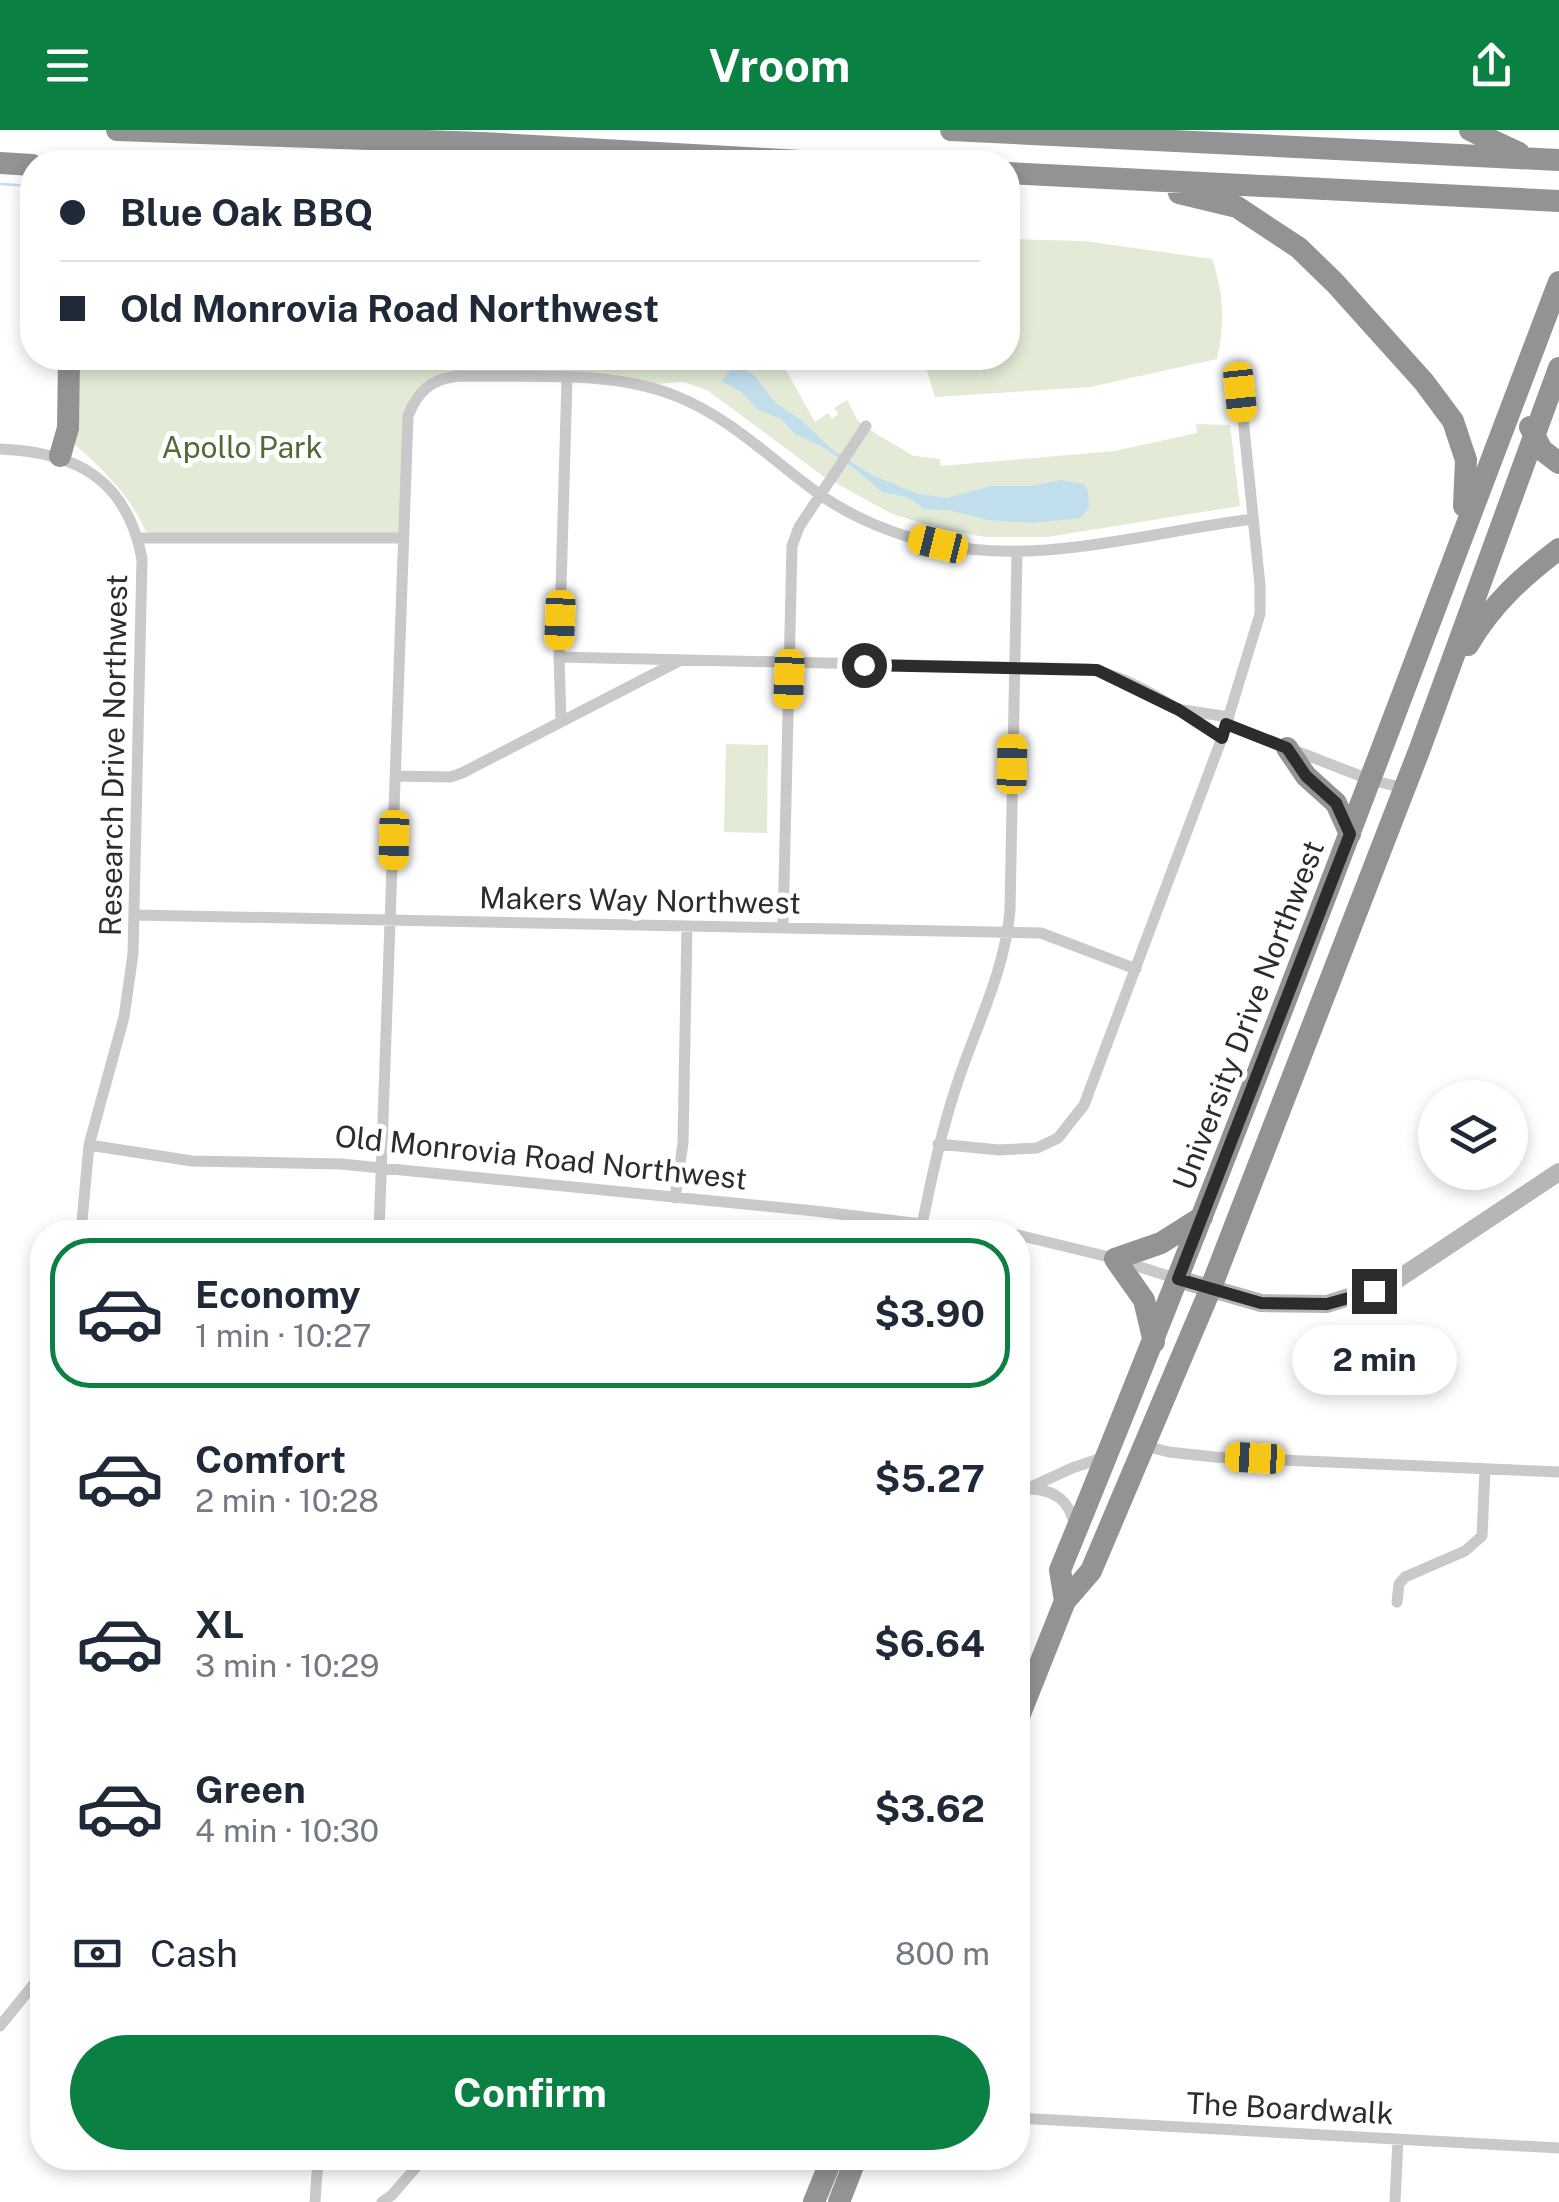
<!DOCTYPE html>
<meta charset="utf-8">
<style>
body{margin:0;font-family:"Public Sans",sans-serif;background:#f2f2f3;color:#1f2937;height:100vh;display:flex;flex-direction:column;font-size:38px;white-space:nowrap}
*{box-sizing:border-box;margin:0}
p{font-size:32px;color:#747a83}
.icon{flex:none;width:55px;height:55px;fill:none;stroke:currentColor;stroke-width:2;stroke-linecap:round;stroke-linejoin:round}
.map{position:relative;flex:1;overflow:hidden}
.details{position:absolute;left:30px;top:1090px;width:1000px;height:950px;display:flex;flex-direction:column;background:#fff;border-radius:40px;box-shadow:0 5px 15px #0003}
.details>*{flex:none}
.guide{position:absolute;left:20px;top:20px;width:1000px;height:220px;border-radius:40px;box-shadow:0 5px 15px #0003;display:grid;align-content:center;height:220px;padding:0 40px;background:#fff}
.tools{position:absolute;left:1418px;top:950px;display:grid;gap:20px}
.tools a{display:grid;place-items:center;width:110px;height:110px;border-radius:50%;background:#fff;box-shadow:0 5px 15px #0003;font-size:50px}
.end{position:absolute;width:45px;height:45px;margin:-22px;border:12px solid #2c2c2c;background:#fff;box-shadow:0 0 0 5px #fff}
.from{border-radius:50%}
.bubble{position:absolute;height:70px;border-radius:35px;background:#fff;box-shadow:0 5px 15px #0003;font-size:32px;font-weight:700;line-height:70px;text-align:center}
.car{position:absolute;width:30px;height:60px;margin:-30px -15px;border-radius:12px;box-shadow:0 0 8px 2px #0007;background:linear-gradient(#f5c518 24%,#345 0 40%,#f5c518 0 76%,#345 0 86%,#f5c518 0)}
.guide b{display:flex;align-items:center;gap:35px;height:95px;font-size:38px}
.guide b+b{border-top:2px solid #e0e1e3}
.guide i{width:25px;height:25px;background:#1f2937}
ul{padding:18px 0 0;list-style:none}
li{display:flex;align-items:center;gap:30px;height:150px;margin:0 20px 15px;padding:0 20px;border:5px solid transparent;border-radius:40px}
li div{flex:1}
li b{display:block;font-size:38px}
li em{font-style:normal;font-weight:700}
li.selected{border-color:#0b8043}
li>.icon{width:90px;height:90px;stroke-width:1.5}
.pay{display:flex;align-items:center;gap:25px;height:110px;padding:0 40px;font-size:38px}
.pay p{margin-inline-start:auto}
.action{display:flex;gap:20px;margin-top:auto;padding:20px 40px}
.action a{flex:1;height:115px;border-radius:60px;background:#0b8043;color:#fff;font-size:40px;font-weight:700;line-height:115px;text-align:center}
header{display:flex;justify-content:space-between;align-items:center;height:130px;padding:0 40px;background:#0b8043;color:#fff;font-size:45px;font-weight:700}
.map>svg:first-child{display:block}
.green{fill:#e3ebd7}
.water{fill:#c1deed}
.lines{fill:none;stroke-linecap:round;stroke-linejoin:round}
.stream{stroke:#c1deed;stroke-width:2.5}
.street{stroke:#c9c9c9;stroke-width:11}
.secondary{stroke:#b6b6b6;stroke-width:18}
.highway{stroke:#939393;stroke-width:22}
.route{stroke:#2c2c2c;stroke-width:12}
.labels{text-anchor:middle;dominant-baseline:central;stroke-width:10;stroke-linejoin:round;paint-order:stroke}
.park-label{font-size:30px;fill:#516a36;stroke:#fff}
.street-label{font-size:30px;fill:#2c2c2c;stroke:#fff}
</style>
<header><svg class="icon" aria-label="menu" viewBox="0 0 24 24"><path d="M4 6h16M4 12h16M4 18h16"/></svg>Vroom<svg class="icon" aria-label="share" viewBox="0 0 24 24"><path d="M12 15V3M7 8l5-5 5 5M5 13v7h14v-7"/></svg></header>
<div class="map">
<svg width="1559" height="2072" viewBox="0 0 1559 2072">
<rect width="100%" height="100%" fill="#fff"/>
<!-- green -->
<path class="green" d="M 1008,109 L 1084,111 L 1212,129 C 1224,163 1225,194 1217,229 L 1090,257 L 935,267 L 923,228 L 1008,228 Z
M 77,228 L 779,228 L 815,292 L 828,283 L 832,289 L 838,284 L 834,278 L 847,270 L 858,291 L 878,305 L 914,326 L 940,329 L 941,336 L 1114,321 L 1197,303 L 1196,294 L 1230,295 L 1240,376 L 1047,407 L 985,407 L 942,399 L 892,384 L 823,346 L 707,260 L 683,252 L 640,255 L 458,246 L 415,270 L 403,408 L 153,404 L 146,402 C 129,364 104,340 73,313 Z
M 726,614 L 768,615 L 767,703 L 724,702 Z"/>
<!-- water -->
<path class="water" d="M 738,232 L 756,248 L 777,274 L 801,290 L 833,320 L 872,345 L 918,364 L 947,368 L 991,356 L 1032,356 L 1061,350 L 1083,354 L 1088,360 L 1089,378 L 1080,388 L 1033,393 L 989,390 L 949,380 L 925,379 L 907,367 L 882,362 L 855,339 L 821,316 L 795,304 L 781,289 L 757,279 L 741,262 L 721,251 Z"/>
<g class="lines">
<!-- stream -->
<path class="stream" d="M 492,32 L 496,29
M 0,54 L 32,56"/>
<!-- street -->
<path class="street" d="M 0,319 C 76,322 127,349 142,429 L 133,824 L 124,887 L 89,1015 L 81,1102
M 138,408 L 403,408
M 559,527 L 1088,539 C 1132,546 1185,584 1222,608
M 1183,580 L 1229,587
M 561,590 L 559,527 L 567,249
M 1226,594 L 1371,650 L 1404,658
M 396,646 L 450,647 L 462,643 L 679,531
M 135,785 L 1041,803 L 1136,839
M 783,797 L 792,416 L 799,397 L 866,296
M 938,1014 L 999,1020 L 1037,1018 L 1058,1008 L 1084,975 L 1222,608 L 1260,484 L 1260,455 L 1238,240
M 89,1015 L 192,1031 L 341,1034 L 815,1081 L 987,1102
M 675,1068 L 683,1013 L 687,796
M 922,1095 C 932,1046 942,998 958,951 C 977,894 1005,841 1010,780 L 1017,423
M 379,1102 L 408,286 C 418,261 431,249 458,246 C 528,248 609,239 676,266 C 731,288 772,330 819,364 C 853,388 897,406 937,414 C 1043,436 1148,402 1253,389
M 1018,1105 L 1105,1126 L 1178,1149
M 1145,1316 L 1169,1322 L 1214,1327 L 1559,1342
M 1030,1359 C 1056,1360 1070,1371 1075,1397
M 1018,1363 L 1072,1338 L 1105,1327
M 1397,1472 L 1399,1454 L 1405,1447 L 1465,1421 L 1482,1406 L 1485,1339
M 0,1896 L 42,1844
M 1018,1988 L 1559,2018
M 315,2072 L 318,2028
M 382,2072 L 392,2065 L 424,2028
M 1395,2072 L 1398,2009"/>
<!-- secondary -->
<path class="secondary" d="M 1178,1149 L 1261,1173 L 1327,1174 L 1392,1153 L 1559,1042"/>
<!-- highway -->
<path class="highway" d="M 117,0 L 482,13 L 818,32
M 951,0 L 1559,30
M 1470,0 L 1519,23
M 0,33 L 32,35
M 1008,43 L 1559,71
M 1179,63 L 1237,77 L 1299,118 L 1335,153 L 1424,252 L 1453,291 L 1466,330 L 1464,376
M 1530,297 L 1542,320 L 1559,333
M 60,326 L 68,298 L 69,228
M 1468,515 C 1492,474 1522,447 1559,419
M 1287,618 L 1306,646 L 1336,673 L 1350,704
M 1154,1212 L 1144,1170 L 1115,1129 L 1161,1113 L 1202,1087
M 1065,1471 L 1060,1440 C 1235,1014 1395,582 1559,152
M 1018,1589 L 1065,1471 L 1091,1441 L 1210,1160 L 1419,621 L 1559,238
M 814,2072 L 832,2028
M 839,2072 L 856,2028"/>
</g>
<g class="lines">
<!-- route -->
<path class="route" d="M 864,535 L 1097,540 L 1179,580 L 1222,608 L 1226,594 L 1287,618 L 1306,646 L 1336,673 L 1350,704 L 1178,1149 L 1261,1173 L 1327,1174 L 1374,1161"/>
</g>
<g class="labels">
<!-- park labels -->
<g class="park-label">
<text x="242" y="317">Apollo Park</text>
</g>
<!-- street labels -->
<g class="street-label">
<text transform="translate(113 625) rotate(-89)">Research Drive Northwest</text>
<text transform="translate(640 770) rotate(1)">Makers Way Northwest</text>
<text transform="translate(1248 885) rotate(-69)">University Drive Northwest</text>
<text transform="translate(541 1027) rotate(6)">Old Monrovia Road Northwest</text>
<text transform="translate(1290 1978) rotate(3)">The Boardwalk</text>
</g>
</g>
</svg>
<div class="tools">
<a><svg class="icon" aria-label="layers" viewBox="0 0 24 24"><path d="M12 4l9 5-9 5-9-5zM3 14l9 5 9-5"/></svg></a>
</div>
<i class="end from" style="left:864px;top:535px"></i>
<i class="end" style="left:1374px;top:1161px"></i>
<div class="bubble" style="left:1292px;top:1195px;width:165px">2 min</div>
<i class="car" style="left:1240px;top:262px;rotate:174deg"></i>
<i class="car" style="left:938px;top:414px;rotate:284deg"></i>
<i class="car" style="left:560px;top:490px;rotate:182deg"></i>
<i class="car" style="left:789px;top:549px;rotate:182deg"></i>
<i class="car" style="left:1012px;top:634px;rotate:1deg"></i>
<i class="car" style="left:394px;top:710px;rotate:181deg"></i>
<i class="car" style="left:1255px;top:1328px;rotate:273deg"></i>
<div class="guide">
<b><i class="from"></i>Blue Oak BBQ</b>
<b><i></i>Old Monrovia Road Northwest</b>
</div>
<section class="details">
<ul>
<li class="selected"><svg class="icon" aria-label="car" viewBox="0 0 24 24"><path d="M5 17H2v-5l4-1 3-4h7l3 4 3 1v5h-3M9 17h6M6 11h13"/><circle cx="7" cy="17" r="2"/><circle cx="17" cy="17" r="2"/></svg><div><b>Economy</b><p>1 min · 10:27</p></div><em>$3.90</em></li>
<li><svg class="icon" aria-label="car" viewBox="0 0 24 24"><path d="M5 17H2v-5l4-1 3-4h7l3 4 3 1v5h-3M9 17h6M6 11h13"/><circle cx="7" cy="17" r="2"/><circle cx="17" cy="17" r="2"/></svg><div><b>Comfort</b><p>2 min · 10:28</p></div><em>$5.27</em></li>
<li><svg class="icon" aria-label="car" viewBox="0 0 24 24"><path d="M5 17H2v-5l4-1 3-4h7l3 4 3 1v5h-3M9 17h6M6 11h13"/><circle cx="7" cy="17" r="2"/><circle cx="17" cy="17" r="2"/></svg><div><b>XL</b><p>3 min · 10:29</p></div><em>$6.64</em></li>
<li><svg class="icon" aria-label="car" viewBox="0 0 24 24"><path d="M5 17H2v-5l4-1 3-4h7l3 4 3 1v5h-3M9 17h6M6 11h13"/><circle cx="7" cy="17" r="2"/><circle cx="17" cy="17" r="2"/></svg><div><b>Green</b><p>4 min · 10:30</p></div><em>$3.62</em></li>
</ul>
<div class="pay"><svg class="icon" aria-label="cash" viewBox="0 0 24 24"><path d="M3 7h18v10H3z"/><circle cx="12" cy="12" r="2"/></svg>Cash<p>800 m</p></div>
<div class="action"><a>Confirm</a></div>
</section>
</div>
